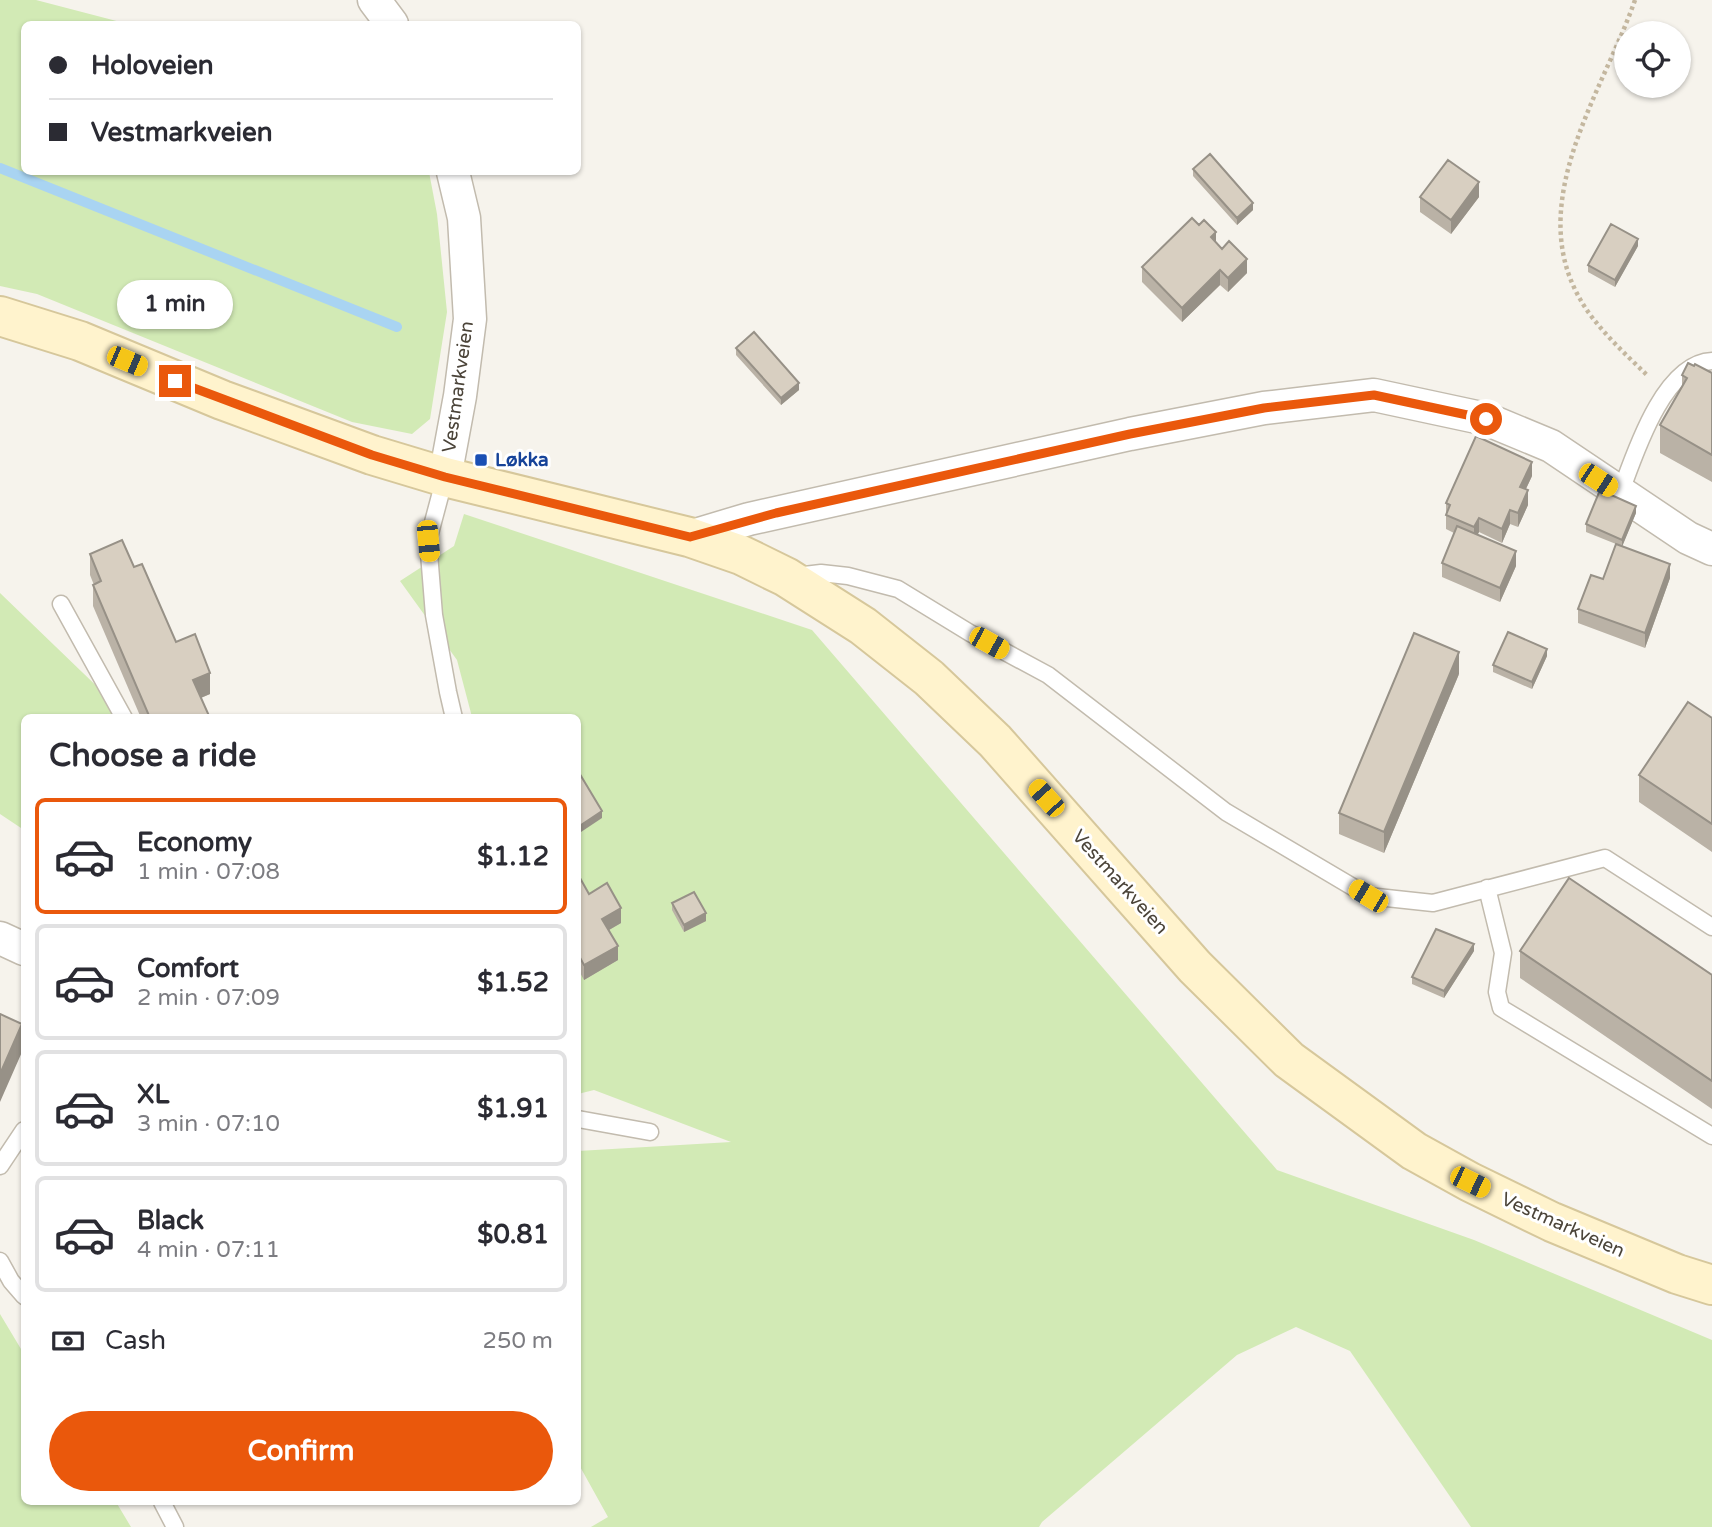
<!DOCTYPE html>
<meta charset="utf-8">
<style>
body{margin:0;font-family:"Varela Round",sans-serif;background:#f7f7f7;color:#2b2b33;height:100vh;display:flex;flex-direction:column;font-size:26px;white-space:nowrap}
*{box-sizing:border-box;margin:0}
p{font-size:23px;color:#7c7c81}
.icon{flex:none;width:38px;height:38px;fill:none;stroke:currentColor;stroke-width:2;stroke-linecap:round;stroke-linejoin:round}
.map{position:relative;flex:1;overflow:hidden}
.sheet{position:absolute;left:21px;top:714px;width:560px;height:791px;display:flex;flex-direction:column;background:#fff;border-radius:10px;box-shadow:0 2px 5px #0004}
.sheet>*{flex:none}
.hud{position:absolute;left:21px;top:21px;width:560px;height:154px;border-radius:10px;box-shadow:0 2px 5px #0004;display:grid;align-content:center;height:154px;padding:0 28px;background:#fff}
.controls{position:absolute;left:1614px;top:21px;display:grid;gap:14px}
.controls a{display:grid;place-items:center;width:77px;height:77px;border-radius:50%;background:#fff;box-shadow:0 2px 5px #0004;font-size:35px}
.end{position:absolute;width:32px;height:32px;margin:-16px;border:9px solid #ea580c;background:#fff;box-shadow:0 0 0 4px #fff}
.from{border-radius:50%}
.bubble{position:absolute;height:49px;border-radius:24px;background:#fff;box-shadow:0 2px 5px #0004;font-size:23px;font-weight:700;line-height:49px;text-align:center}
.car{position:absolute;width:21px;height:42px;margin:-21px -10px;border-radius:9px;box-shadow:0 0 5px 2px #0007;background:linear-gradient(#f5c518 24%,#345 0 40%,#f5c518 0 76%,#345 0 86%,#f5c518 0)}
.hud b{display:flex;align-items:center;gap:24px;height:66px;font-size:26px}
.hud b+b{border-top:2px solid #e1e1e2}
.hud i{width:18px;height:18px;background:#2b2b33}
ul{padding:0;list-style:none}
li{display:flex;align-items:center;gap:21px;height:116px;margin:0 14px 10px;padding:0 14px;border:4px solid #e1e1e2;border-radius:10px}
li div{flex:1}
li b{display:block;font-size:26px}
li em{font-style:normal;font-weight:700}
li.current{border-color:#ea580c}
li>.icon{width:63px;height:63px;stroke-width:1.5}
h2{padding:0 28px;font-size:32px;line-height:84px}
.pay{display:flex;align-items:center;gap:18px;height:77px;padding:0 28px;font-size:26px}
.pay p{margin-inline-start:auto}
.action{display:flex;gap:14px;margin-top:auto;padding:14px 28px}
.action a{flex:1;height:80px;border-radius:42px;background:#ea580c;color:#fff;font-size:28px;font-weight:700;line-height:80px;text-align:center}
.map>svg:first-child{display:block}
.green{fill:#d2eab5}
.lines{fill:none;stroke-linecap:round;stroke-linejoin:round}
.stream{stroke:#a9d4f2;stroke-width:10}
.lane-casing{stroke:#c2bbae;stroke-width:19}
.street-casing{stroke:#c2bbae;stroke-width:35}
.secondary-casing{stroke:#d6c79b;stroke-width:42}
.path{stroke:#c4b79f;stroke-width:4.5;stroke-dasharray:3.5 3.5;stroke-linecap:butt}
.lane{stroke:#fff;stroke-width:16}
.street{stroke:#fff;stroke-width:32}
.secondary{stroke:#fff3cd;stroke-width:38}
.wall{fill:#bab2a6}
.shaded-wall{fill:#979187}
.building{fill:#d8cfc1;stroke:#979187;stroke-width:2}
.route{stroke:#ea580c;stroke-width:9}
.transit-dot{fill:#1a4fb4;stroke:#fff;stroke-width:2.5}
.labels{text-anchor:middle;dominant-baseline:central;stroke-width:6;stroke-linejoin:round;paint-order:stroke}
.street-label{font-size:19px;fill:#4b4439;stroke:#fff}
.transit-label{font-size:19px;font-weight:bold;fill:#164399;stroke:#fff;text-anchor:start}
</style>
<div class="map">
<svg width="1712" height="1527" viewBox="0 0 1712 1527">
<rect width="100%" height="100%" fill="#f6f3ec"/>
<!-- green -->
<path class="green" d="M 0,0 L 36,0 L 128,24 L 24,24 L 24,172 L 429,172 L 437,214 L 447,312 L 430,419 L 412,434 L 352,422 L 37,294 L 0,286 Z
M 464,514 L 812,630 L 1277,1170 L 1474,1240 L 1712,1340 L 1712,1527 L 1471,1527 L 1350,1351 L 1296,1327 L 1237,1355 L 1042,1522 L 1039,1527 L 591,1527 L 608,1517 L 578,1463 L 578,1151 L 731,1142 L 594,1090 L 578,1094 L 578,718 L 472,717 L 457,660 L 400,581 L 454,546 Z
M 0,593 L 110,699 L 112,717 L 24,718 L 24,830 L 0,814 Z
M 0,1314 L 24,1354 L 24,1502 L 116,1502 L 131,1527 L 0,1527 Z"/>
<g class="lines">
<!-- stream -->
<path class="stream" d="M 0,168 L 397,327"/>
<!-- lane casing -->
<g class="lane-casing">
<path id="lane" d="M 445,477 L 428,541 L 434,615 L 448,692 L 454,718
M 1620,494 C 1634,456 1663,363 1712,361
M 796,576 L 821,573 L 848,576 L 898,589 L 970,633 L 1048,675 L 1226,812 L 1368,896 L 1433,903 L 1605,858 L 1712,927
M 61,604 L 124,718
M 1487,888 L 1503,953 L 1497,992 L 1501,1008 L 1712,1136
M 578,1119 L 650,1132
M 0,1166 L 24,1130
M 0,1261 L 11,1281 L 24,1296
M 162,1502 L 175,1527"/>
</g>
<!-- street casing -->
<g class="street-casing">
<path id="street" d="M 374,0 L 392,24
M 445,477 L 460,396 L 470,319 L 464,218 L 453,172
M 689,537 L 749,519 L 1130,434 L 1264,408 L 1374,395 L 1486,419 L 1551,446 L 1688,538 L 1712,549
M 0,938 L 24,949"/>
</g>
<!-- secondary casing -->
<g class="secondary-casing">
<path id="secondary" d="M 0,316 L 80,341 L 222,400 L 372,455 L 445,477 L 689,537 L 741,555 L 786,577 L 863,626 L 929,678 L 995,741 L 1195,967 L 1289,1060 L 1414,1151 L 1470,1182 L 1552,1222 L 1677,1274 L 1712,1285"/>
</g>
<!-- path -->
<path class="path" d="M 1635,0 C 1603,92 1524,201 1580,299 C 1595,326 1624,353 1647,375"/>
<!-- lane -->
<use href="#lane" class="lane"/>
<!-- street -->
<use href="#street" class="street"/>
<!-- secondary -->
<use href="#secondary" class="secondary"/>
</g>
<!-- wall -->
<path class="wall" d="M 1193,169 L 1253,210 L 1237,225 L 1193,176 Z
M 1420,197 L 1479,197 L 1451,234 L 1420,212 Z
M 1216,243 L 1247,273 L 1228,292 L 1220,285 L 1182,322 L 1142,282 L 1142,267 Z
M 1638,246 L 1615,287 L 1588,272 L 1588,265 Z
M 736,348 L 799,390 L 781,405 L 736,355 Z
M 1694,366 L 1712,373 L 1712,482 L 1660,453 L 1660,425 L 1682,387 L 1682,375 Z
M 1532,476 L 1526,489 L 1528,505 L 1518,527 L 1510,524 L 1502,543 L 1479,532 L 1477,535 L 1516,566 L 1500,602 L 1442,577 L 1442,563 L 1454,533 L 1446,529 L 1446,503 Z
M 1636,513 L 1622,546 L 1670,578 L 1645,648 L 1578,623 L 1578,609 L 1603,579 L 1616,544 L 1586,532 L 1586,524 Z
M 90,554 L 134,567 L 176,642 L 210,694 L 201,698 L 210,718 L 141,718 L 93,606 L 93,585 L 94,585 L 90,575 Z
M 1547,656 L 1532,689 L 1493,672 L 1493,665 Z
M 1459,674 L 1384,853 L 1339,834 L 1339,813 Z
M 1712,718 L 1712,852 L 1639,802 L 1639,775 Z
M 578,880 L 589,894 L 621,923 L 609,930 L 618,960 L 584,980 L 578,969 Z
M 672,903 L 706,921 L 684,932 L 672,910 Z
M 1474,951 L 1444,998 L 1412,984 L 1412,977 Z
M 1520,951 L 1712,975 L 1712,1109 L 1520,978 Z"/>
<!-- shaded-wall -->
<path class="shaded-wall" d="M 1479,182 L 1479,197 L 1451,234 L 1451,220 Z
M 1253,203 L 1253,210 L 1237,225 L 1237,218 Z
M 1216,232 L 1216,247 L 1211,237 Z
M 1638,239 L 1638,246 L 1615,287 L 1615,280 Z
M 1247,259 L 1247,273 L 1228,292 L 1228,278 Z
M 1220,270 L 1220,285 L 1182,322 L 1182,308 Z
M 799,383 L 799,390 L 781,405 L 781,398 Z
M 1532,462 L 1532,476 L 1520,501 L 1520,487 Z
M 1528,490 L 1528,505 L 1518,527 L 1518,513 Z
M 1636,506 L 1636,513 L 1622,547 L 1622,540 Z
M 1510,510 L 1510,524 L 1502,543 L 1502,529 Z
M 1479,518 L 1479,532 L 1474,542 L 1474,527 Z
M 1516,551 L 1516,566 L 1500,602 L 1500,588 Z
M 1670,564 L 1670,578 L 1645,648 L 1645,633 Z
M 1547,649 L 1547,656 L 1532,689 L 1532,682 Z
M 1459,652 L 1459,674 L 1384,853 L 1384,832 Z
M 210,673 L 210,694 L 193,701 L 193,680 Z
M 602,811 L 602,818 L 578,834 L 578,827 Z
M 621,908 L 621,923 L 602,934 L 602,919 Z
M 706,913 L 706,921 L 684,932 L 684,925 Z
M 1474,944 L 1474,951 L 1444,998 L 1444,991 Z
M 618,946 L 618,960 L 584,980 L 584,965 Z
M 22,1024 L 22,1052 L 0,1102 L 0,1074 Z"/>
<!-- building -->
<path class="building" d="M 1210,154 L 1253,203 L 1237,218 L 1193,169 Z
M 1448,160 L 1479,182 L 1451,220 L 1420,197 Z
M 1192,218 L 1199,225 L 1204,220 L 1216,232 L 1211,237 L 1222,249 L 1229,241 L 1247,259 L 1228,278 L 1220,270 L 1182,308 L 1142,267 Z
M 1611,224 L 1638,239 L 1615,280 L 1588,265 Z
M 754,332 L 799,383 L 781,398 L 736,348 Z
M 1688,363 L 1694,366 L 1695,364 L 1712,373 L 1712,455 L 1660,425 L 1687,378 L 1682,375 Z
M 1476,436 L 1532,462 L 1520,487 L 1528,490 L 1518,513 L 1510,510 L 1502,529 L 1479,518 L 1474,527 L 1446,515 L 1450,505 L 1446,503 Z
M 1600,490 L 1636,506 L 1622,540 L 1586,524 Z
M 1457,526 L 1516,551 L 1500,588 L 1442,563 Z
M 122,540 L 134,567 L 142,564 L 176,642 L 195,634 L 210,673 L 193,680 L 210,718 L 150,718 L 93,585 L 101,581 L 90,554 Z
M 1616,544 L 1670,564 L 1645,633 L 1578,609 L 1591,575 L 1603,579 Z
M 1508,632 L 1547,649 L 1532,682 L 1493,665 Z
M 1414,633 L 1459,652 L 1384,832 L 1339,813 Z
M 1688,702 L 1712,718 L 1712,824 L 1639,775 Z
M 578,771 L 602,811 L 578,827 Z
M 580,878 L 589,894 L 607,883 L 621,908 L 602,919 L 618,946 L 584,965 L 578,954 L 578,880 Z
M 1569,878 L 1712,975 L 1712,1081 L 1520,951 Z
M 694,892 L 706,913 L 684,925 L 672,903 Z
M 1436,929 L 1474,944 L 1444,991 L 1412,977 Z
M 0,1014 L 22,1024 L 0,1074 Z"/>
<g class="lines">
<!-- route -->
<path class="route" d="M 175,381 L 372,455 L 445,477 L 690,537 L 776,513 L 1130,434 L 1264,408 L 1374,395 L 1486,419"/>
</g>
<!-- markers -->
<rect class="transit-dot" x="474" y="453" width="14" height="14" rx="3.5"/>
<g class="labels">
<!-- street labels -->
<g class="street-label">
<text transform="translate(458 387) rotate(-82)">Vestmarkveien</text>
<text transform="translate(1120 882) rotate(48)">Vestmarkveien</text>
<text transform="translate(1563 1225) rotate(24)">Vestmarkveien</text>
</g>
<!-- transit labels -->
<g class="transit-label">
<text x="495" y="460">Løkka</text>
</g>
</g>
</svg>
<div class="controls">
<a><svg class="icon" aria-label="locate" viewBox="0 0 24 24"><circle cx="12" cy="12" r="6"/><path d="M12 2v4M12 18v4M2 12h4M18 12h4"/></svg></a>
</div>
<i class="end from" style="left:1486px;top:419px"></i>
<i class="end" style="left:175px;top:381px"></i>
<div class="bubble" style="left:117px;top:280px;width:116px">1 min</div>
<i class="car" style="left:127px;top:361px;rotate:113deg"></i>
<i class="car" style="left:1598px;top:480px;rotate:123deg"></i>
<i class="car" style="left:428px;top:541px;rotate:175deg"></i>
<i class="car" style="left:989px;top:643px;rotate:119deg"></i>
<i class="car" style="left:1046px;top:798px;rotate:318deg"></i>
<i class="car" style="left:1368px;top:896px;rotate:301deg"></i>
<i class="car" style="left:1470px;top:1182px;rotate:116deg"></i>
<div class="hud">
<b><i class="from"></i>Holoveien</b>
<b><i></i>Vestmarkveien</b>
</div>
<section class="sheet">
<h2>Choose a ride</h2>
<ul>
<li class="current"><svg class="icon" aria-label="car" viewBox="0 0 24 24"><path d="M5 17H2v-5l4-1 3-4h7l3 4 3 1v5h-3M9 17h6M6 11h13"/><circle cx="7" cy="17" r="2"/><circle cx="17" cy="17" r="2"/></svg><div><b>Economy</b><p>1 min · 07:08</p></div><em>$1.12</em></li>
<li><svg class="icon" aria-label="car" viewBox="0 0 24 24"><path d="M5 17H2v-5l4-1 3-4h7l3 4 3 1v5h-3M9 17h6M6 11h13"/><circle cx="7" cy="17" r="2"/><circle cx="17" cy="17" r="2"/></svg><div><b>Comfort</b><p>2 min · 07:09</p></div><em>$1.52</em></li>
<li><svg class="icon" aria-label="car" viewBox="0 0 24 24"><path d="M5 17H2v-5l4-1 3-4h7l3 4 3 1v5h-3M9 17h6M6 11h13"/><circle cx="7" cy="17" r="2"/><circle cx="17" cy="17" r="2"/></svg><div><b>XL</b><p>3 min · 07:10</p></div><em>$1.91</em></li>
<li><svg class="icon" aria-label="car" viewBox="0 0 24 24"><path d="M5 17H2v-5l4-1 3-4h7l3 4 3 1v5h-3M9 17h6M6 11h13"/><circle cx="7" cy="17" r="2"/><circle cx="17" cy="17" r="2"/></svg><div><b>Black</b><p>4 min · 07:11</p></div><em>$0.81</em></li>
</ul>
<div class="pay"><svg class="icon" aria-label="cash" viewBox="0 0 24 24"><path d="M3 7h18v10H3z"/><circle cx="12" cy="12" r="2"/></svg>Cash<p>250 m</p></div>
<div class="action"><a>Confirm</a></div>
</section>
</div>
